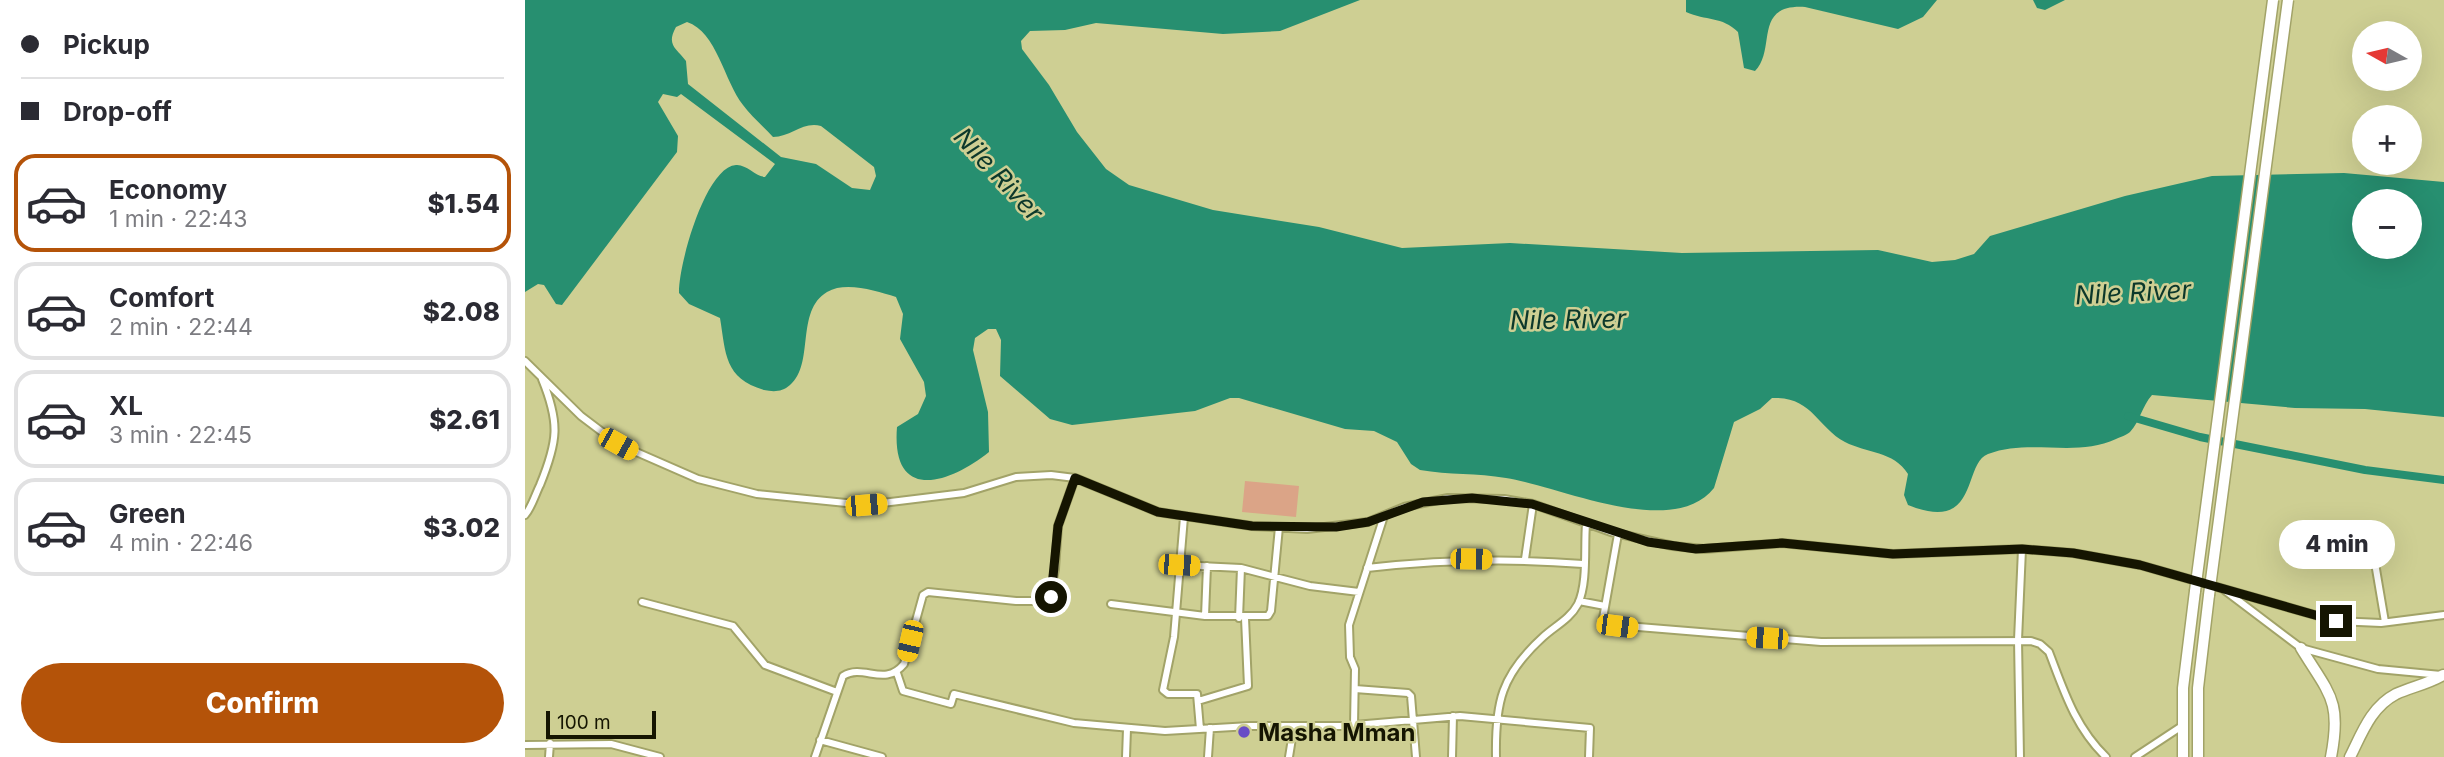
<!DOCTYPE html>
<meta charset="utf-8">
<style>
body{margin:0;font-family:Inter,sans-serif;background:#f7f7f7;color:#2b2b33;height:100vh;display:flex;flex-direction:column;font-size:26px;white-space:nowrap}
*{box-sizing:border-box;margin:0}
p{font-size:23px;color:#7c7c81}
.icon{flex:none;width:38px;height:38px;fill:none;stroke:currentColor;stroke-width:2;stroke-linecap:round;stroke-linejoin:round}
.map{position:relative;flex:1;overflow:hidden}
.details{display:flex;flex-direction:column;background:#fff;width:525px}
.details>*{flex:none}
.banner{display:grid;align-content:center;height:154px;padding:0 21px;background:#fff}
.needle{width:46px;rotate:278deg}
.tools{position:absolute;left:1827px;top:21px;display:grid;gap:14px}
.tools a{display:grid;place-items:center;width:70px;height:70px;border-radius:50%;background:#fff;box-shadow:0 7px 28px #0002;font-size:35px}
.scale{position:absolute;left:21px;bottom:18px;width:110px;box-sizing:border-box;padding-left:7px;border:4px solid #151501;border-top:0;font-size:19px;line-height:24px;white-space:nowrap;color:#151501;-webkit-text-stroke:5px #cecf93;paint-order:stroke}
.end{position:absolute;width:32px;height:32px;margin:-16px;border:9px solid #151501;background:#fff;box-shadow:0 0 0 4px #fff}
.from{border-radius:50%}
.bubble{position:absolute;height:49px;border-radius:24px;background:#fff;box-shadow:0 7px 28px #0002;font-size:23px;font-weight:800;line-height:49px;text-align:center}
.car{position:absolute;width:21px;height:42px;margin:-21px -10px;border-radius:9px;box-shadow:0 0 5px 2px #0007;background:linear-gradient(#f5c518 24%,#345 0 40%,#f5c518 0 76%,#345 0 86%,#f5c518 0)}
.banner b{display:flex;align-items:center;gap:24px;height:66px;font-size:26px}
.banner b+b{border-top:2px solid #e1e1e2}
.banner i{width:18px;height:18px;background:#2b2b33}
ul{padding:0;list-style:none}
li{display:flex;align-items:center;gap:21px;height:98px;margin:0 14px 10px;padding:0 7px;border:4px solid #e1e1e2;border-radius:21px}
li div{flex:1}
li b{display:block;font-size:26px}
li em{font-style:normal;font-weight:800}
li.current{border-color:#b45309}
li>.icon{width:63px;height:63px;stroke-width:1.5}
.button{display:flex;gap:14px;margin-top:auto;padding:14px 21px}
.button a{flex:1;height:80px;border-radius:42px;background:#b45309;color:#fff;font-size:28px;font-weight:800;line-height:80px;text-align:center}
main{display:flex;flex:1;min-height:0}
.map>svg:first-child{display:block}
.green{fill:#dba487}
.water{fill:#278f70;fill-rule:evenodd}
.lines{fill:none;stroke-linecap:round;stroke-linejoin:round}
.canal{stroke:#278f70;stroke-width:8}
.street-casing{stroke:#a2a368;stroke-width:10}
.primary-casing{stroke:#a2a368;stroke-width:13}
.street{stroke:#fff;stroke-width:6}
.primary{stroke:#fff;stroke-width:10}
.primary-bridge-casing{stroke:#a2a368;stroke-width:13;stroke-linecap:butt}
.primary-bridge{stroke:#fff;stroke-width:10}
.route{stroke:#151501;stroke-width:9}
.poi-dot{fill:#684dc6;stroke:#cecf93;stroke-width:2.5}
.labels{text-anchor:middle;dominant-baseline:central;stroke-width:5;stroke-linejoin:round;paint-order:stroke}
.poi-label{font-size:24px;font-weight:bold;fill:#151501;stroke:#cecf93;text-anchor:start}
.water-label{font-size:26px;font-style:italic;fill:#0c382b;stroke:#cecf93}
</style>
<main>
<section class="details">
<div class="banner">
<b><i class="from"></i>Pickup</b>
<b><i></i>Drop-off</b>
</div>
<ul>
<li class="current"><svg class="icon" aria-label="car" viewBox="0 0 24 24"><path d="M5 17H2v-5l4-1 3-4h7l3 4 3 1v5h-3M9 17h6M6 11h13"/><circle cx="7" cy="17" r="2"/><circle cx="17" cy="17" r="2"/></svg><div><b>Economy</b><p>1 min · 22:43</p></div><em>$1.54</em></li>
<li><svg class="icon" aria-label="car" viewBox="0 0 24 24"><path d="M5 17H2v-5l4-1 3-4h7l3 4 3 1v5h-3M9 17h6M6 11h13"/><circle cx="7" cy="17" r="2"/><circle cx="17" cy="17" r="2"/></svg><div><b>Comfort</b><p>2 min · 22:44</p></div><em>$2.08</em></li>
<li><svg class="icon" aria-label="car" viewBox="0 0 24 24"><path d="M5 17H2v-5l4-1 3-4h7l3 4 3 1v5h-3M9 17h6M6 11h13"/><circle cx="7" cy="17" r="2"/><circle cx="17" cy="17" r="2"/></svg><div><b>XL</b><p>3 min · 22:45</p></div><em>$2.61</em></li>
<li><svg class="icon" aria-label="car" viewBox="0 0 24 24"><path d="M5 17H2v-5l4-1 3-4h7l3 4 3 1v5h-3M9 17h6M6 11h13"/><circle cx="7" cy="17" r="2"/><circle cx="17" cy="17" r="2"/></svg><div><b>Green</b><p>4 min · 22:46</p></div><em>$3.02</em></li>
</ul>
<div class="button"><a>Confirm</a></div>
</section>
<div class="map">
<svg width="1919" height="757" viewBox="0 0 1919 757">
<rect width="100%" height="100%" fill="#cecf93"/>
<!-- green -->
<path class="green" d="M 720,481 L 774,486 L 771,517 L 717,512 Z"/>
<!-- water -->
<path class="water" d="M 0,0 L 835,0 L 755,31 L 698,34 L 571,23 L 540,30 L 505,31 L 496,41 L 497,49 L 524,85 L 552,132 L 581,169 L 604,185 L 688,210 L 794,227 L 877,248 L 985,243 L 1157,253 L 1353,250 L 1407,262 L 1430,260 L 1449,254 L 1465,236 L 1600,196 L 1687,176 L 1819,173 L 1919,182 L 1919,417 L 1840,409 L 1770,408 L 1627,395 C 1617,406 1615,421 1605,432 C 1602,435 1595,437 1591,439 C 1550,458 1505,438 1463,454 C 1437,464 1455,534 1383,505 L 1379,495 L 1383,474 C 1369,451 1341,453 1320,442 C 1292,427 1287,396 1247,398 L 1235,409 L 1209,422 L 1189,488 C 1148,540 1034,486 981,478 C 952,473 924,475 895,470 L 886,464 L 872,442 L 849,431 L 820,429 L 714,398 L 705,398 L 670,411 L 547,425 L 525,419 L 475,376 L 476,340 L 471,329 L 463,329 L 450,338 L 448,350 L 463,412 L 464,452 C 423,485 366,502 372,427 L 393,414 L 401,396 L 399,382 L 375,339 L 378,314 L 371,297 C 351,291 321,281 302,292 C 270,311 290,364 265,385 C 257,392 249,392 239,390 C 199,378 201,354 195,318 L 164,304 L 154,293 C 153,267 180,167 211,165 C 221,164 230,176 240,177 L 250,164 L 156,94 L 152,97 L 138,94 L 133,102 L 153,136 L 152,152 L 37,305 L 31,304 L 19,285 L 13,284 L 0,292 ZM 162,22 C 192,32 199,81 218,105 C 226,116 238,126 248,137 C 266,137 278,121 296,126 L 349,167 L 351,176 L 345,190 L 327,188 L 291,164 L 256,157 L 163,84 L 161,61 C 151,48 141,45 151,27 ZM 1839,201 L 1885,201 L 1885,247 L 1839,247 Z
M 1161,0 L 1412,0 L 1398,17 L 1373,29 L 1280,7 C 1227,4 1252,49 1230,71 L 1219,68 L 1213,32 C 1197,16 1181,21 1161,12 Z
M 1508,0 L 1540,0 L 1520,10 L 1512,8 Z"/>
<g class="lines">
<!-- canal -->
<path class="canal" d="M 1603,416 L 1675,437 L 1840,470 L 1919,480"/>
<!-- street casing -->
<g class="street-casing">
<path id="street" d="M 0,361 L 56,416 L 93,444 L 173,479 L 232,494 L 341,505 L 439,493 L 491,477 L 526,475 L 550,478 L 633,512 L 727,526 L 782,529 L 843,522 L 879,507 L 923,498 L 979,499 L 1008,504 L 1086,532 L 1148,546 L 1179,549 L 1257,543 L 1368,554 L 1497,549 L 1548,553 L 1615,565 L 1811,621 L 1856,623 L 1919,615
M 0,515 C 7,507 10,495 15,485 C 33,441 35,423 17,379
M 659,517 L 649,637 L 638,690 L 643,694 L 672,694 L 675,729
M 1851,526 L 1850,563 L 1860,622
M 1093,534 L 1077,624 L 1296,642 L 1506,641 L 1515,644 L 1524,652 C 1539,691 1550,727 1581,757
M 1000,559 L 1008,504
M 654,565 L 716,568 L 785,586 L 834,592
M 842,568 C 915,560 985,558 1058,564
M 1698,589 L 1776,648 L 1853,669 L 1916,675
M 1054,601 L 1080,606
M 117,602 L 208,626 L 240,665 L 312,692
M 586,604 L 680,616 L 743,616 L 746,611 L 754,527
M 680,616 L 682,566
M 714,618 L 716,568
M 372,673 L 378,691 L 426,704 L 429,694 L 549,723 L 640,731 L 725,726 L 818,726 L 935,716 L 1065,728 L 1064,757
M 830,689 L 883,693 L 886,696 L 891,757
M 673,701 L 723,686 L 720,618
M 829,725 L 830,669 L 825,657 L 824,625 L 859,516
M 295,740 L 357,757
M 0,745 L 86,744 L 135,757
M 24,757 L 25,743
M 290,757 L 318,676 C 339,663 359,688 379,664 L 398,595 L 403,592 L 491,601 L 524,601 L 530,569 L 533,526 L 550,478
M 601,757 L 602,729
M 683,757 L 685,728
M 764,757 L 769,726
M 927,757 L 928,716
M 971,757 C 970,703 976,675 1018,637 C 1030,626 1045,619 1053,604 C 1063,582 1059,548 1061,524
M 1495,757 L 1493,640 L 1497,549
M 1610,757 L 1657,726"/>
</g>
<!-- primary casing -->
<g class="primary-casing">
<path id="primary" d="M 1776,648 C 1804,694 1817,700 1806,757
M 1658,757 L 1658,688 L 1670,591
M 1673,757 L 1673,688 L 1684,595
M 1825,757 C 1837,733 1846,707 1871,694 C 1886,687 1903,684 1918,675"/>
</g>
<!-- street -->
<use href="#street" class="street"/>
<!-- primary -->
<use href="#primary" class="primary"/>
<!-- primary-bridge casing -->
<g class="primary-bridge-casing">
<path id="primary-bridge" d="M 1670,591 L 1748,0
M 1684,595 L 1763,0"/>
</g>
<!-- primary-bridge -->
<use href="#primary-bridge" class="primary-bridge"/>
</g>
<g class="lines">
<!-- route -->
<path class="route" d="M 526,597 L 533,526 L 550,478 L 633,512 L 727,526 L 811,527 L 843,522 L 898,502 L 947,498 L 1007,504 L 1123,542 L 1171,549 L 1257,543 L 1368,554 L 1497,549 L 1548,553 L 1615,565 L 1811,621"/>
</g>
<!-- markers -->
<circle class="poi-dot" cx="719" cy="732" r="7"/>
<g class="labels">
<!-- poi labels -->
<g class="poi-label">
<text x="733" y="732">Masha Mman</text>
</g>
<!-- water labels -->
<g class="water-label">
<text transform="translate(474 174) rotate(47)">Nile River</text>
<text transform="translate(1608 292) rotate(-3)">Nile River</text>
<text transform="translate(1043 319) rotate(-1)">Nile River</text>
</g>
</g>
</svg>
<div class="tools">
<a><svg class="needle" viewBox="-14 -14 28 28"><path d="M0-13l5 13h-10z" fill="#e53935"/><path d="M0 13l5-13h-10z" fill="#7c7c81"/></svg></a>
<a>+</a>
<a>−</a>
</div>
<div class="scale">100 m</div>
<i class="end from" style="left:526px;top:597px"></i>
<i class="end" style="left:1811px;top:621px"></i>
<div class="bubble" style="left:1754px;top:520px;width:116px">4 min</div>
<i class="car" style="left:93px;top:444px;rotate:119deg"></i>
<i class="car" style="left:341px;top:505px;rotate:85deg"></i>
<i class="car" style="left:946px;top:559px;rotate:91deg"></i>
<i class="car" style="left:654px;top:565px;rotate:93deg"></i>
<i class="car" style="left:1092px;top:626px;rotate:97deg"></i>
<i class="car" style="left:1242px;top:638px;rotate:274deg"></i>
<i class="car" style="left:385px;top:641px;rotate:193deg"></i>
</div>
</main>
